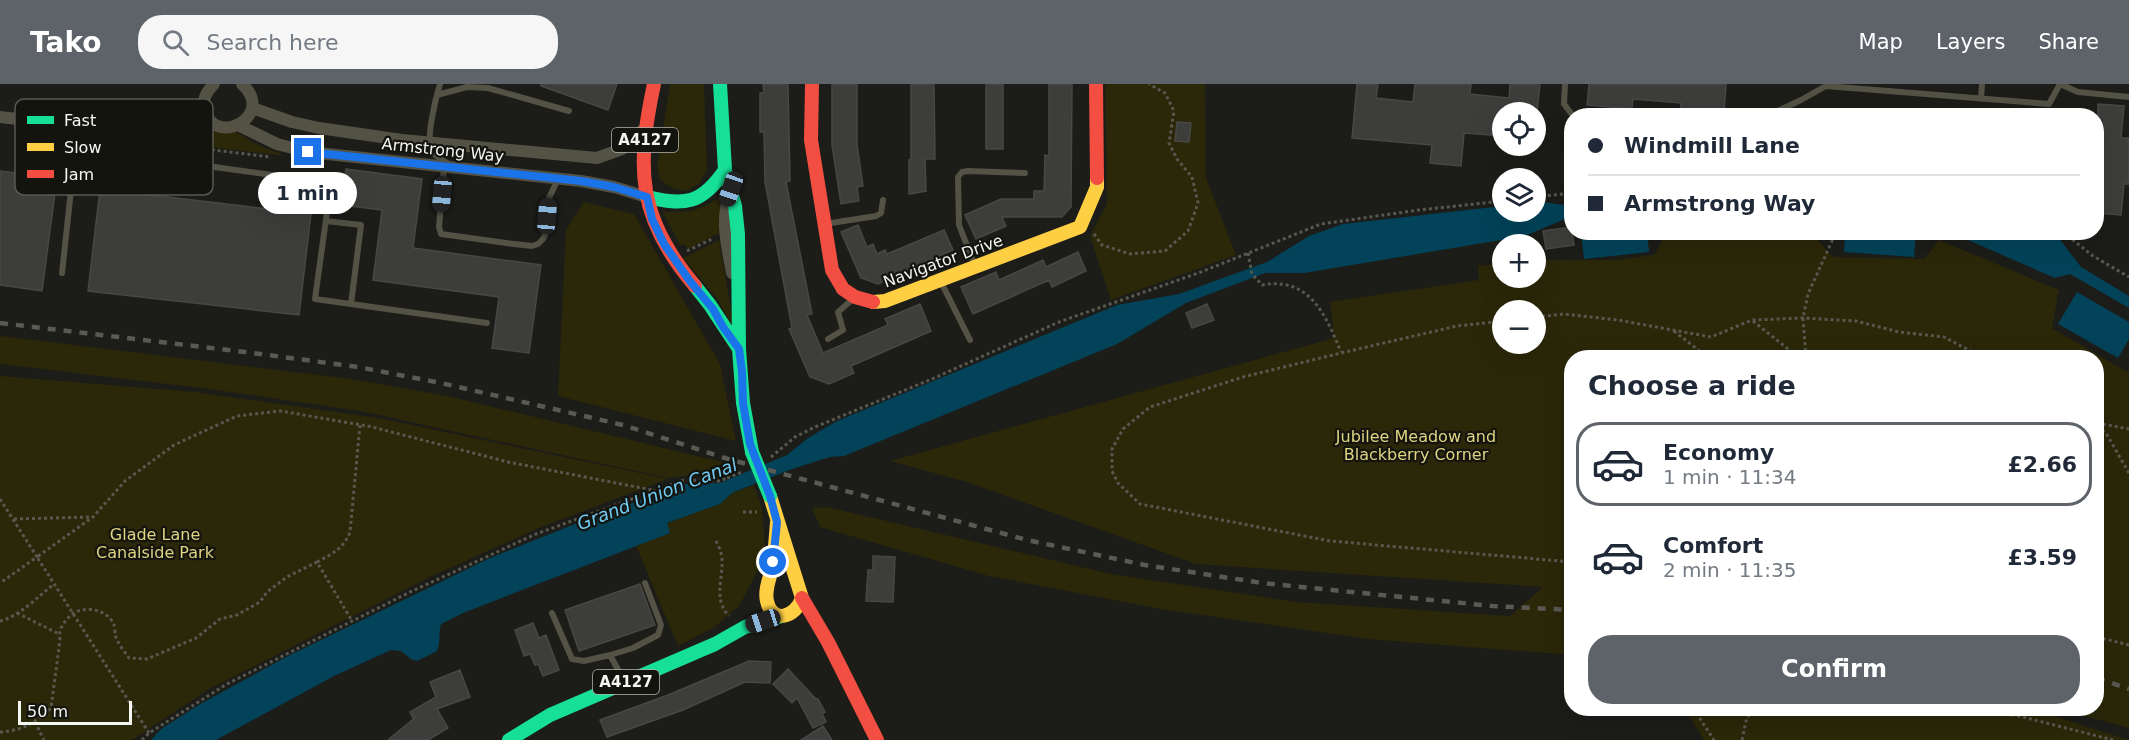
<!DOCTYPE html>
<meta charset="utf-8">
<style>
body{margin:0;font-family:"DejaVu Sans",sans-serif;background:#f6f6f7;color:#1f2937;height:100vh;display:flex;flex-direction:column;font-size:22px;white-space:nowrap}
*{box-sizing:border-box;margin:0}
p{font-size:20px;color:#747a83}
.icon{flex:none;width:33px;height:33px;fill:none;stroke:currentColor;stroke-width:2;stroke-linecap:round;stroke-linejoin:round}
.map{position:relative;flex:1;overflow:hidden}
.details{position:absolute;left:1564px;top:266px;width:540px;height:366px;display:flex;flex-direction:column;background:#fff;border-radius:24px;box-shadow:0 6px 24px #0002}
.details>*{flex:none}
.guide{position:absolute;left:1564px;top:24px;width:540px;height:132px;border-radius:24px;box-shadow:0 6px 24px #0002;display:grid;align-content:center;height:132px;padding:0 24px;background:#fff}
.tools{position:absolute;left:1492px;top:18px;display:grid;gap:12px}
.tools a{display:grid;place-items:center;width:54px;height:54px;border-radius:50%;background:#fff;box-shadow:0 6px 24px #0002;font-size:30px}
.scale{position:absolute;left:18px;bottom:15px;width:114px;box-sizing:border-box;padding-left:6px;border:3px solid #f5f5f2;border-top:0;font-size:16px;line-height:21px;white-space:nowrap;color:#f5f5f2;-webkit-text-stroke:4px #14140f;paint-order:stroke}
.end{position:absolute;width:27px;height:27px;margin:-14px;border:8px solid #1a73e8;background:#fff;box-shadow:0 0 0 3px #fff}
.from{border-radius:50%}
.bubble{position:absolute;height:42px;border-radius:21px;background:#fff;box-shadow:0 6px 24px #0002;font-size:20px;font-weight:600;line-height:42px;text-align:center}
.car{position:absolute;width:18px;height:36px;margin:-18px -9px;border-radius:8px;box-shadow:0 0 4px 2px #0007;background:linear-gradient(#222 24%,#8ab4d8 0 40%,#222 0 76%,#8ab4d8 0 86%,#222 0)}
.guide b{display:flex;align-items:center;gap:21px;height:57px;font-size:22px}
.guide b+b{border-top:2px solid #e0e1e3}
.guide i{width:15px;height:15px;background:#1f2937}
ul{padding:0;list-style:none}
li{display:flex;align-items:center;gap:18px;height:84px;margin:0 12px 9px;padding:0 12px;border:3px solid transparent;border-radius:24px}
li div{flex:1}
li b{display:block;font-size:22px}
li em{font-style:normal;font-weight:600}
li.current{border-color:#5d6369}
li>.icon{width:54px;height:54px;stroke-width:1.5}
h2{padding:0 24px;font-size:27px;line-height:72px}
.primary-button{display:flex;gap:12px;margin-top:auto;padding:12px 24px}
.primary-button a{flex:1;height:69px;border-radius:24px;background:#5d6369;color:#fff;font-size:24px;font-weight:600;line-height:69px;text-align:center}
header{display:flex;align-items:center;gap:36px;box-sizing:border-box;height:84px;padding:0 30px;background:#5d6369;color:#fff}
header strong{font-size:28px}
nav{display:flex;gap:33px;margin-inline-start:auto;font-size:21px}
.search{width:420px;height:54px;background:#f6f6f7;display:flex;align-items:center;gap:15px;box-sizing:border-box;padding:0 21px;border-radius:24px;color:#747a83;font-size:22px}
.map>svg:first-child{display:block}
.green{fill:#2b2709;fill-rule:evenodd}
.water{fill:#034359}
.building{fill:#3d3d3b;stroke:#474745;stroke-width:1.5}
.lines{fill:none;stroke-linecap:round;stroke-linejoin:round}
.path{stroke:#58584f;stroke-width:3;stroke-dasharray:3 3;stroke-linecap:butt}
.lane{stroke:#535245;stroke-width:6}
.street{stroke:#535245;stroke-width:12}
.fast{stroke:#16e098;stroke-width:14}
.slow{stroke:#ffcf43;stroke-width:14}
.jam{stroke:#f24e42;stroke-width:14}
.rail{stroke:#5a5952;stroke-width:4.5;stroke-dasharray:8 8;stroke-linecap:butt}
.path-bridge{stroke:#58584f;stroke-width:3;stroke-dasharray:3 3;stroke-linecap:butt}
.fast-bridge{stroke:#16e098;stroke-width:14}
.route{stroke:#1a73e8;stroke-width:8}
.labels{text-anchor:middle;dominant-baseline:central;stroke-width:4.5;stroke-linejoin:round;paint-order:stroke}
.shield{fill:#14140f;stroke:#b2b2ae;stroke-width:1.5}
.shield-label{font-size:15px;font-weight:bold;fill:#f5f5f2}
.street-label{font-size:16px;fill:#f5f5f2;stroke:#14140f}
.park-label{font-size:16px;fill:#ded482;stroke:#14140f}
.water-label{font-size:18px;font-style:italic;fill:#70cbf3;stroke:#14140f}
.key{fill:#14140f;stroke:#585853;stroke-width:1.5}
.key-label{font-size:16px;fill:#f5f5f2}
</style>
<header>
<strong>Tako</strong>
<div class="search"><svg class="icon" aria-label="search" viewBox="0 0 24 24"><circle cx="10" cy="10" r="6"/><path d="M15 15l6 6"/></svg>Search here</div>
<nav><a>Map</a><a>Layers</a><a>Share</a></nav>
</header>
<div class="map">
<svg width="2129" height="656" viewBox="0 0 2129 656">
<rect width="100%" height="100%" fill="#1c1c19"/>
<!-- green -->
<path class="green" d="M 670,0 L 704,0 L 707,86 L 699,100 L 686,107 L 672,104 L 660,96 L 657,83 Z
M 1105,0 L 1205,0 L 1206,94 L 1236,171 L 1111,216 L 1090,152 L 1107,120 Z
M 223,44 L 231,45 L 256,60 L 286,72 L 168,58 L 173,51 Z
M 720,112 L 721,148 L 688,165 L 684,160 L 680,161 L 662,127 C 686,130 701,127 720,112 Z
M 584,118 L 634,130 L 720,280 L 736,357 L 558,312 L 566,146 Z
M 1772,148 L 1815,153 L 1833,173 L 1924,175 L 1939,156 L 2059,206 L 2052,244 L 2129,289 L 2129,644 L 2055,624 L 2097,624 L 2097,273 L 1572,273 L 1572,571 L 1368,555 L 1161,525 L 989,492 L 820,443 L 812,424 L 827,423 L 1111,490 L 1297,518 L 1510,532 L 1543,503 L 1196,480 L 967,398 L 890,377 L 1334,254 L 1330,218 L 1479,196 L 1478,182 L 1503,179 L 1503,194 L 1536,194 L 1536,176 L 1617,176 L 1654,171 L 1667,149 ZM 1503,226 L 1536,226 L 1536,260 L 1503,260 Z
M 719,156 L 733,237 L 730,239 L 718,216 L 683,174 Z
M 0,252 L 352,295 L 447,312 L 735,381 L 714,389 L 668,394 L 360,327 L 209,305 L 0,280 Z
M 0,292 L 195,308 L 379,334 L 668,395 L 539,444 L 432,492 L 209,605 L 132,656 L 0,656 Z
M 754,401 L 762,425 L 765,463 L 756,490 L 739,522 L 713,544 L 678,562 L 636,462 L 670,449 L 667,439 L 720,420 L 732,409 Z
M 1684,624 L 2019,624 L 2051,631 L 2129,656 L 1704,656 Z"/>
<!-- water -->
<path class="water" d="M 1543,118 L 1572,122 L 1572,132 L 1525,152 L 1304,189 L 1265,189 L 1186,219 L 1117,260 L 844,372 L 830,373 L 789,386 L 732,409 L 720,420 L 667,439 L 670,449 L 463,529 L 441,540 C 438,550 441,558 437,567 L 417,577 L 411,575 L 401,567 L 391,566 L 334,592 L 216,656 L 151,656 L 161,645 L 202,619 L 286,573 L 490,474 L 575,440 L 685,400 L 720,399 L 787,371 L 808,354 L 837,337 L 1117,221 L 1179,210 L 1267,178 L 1309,152 L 1343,140 L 1503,122 L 1503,128 L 1536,128 L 1536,119 Z
M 1581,149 L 1647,149 L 1649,168 L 1584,175 Z
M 1845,149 L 1916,149 L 1914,173 L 1844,168 Z
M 1952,149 L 2055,149 L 2081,183 L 2129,212 L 2129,224 L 2070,190 L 2055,194 Z
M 2077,208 L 2129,238 L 2129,255 L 2118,274 L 2058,240 Z"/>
<!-- building -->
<path class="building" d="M 541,0 L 617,0 L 608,26 L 541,2 Z
M 763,0 L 788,0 L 790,97 L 786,98 L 812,230 L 807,231 L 823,269 L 888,241 L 885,235 L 920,220 L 931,247 L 851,282 L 854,289 L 829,300 L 810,293 L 789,245 L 792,244 L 765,98 L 764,48 L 760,48 L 760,9 L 764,9 Z
M 832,0 L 857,0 L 857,61 L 863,102 L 857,103 L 859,117 L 841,120 L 832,61 Z
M 911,0 L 934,0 L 935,75 L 925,75 L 926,107 L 909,110 L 909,76 L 911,76 Z
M 986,0 L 1003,0 L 1003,65 L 986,65 Z
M 1049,0 L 1072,0 L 1071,123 L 1062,133 L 1002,133 L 1006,142 L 976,155 L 965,131 L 1001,115 L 1034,115 L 1034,107 L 1044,107 L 1045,71 L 1049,72 Z
M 1357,0 L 1378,0 L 1376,14 L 1413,18 L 1415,0 L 1471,0 L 1470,10 L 1509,14 L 1510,0 L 1540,0 L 1537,28 L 1503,28 L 1503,52 L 1464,49 L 1461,82 L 1430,79 L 1432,61 L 1352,54 Z
M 1589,0 L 1726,0 L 1724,30 L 1680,27 L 1681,19 L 1633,15 L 1632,25 L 1587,21 Z
M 2098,20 L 2124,22 L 2121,54 L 2129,54 L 2129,100 L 2124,100 L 2121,131 L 2097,129 Z
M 1177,38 L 1191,39 L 1189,58 L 1175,57 Z
M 346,85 L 422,95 L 413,164 L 541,181 L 529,269 L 492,264 L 499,213 L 373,196 L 382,126 L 342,121 Z
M 0,87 L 57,94 L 42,207 L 0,201 Z
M 100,105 L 311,130 L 299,231 L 88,207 Z
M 858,141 L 867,163 L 873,160 L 877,170 L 885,166 L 887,170 L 944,146 L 953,166 L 878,200 L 861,194 L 841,148 Z
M 1571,143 L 1574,161 L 1546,165 L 1543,147 Z
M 1078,168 L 1086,187 L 1052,203 L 1049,196 L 973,230 L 961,203 L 996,188 L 999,196 L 1043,176 L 1046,183 Z
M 1207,220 L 1214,236 L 1192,244 L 1186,229 Z
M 873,472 L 895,473 L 893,518 L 866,517 L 868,486 L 873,486 Z
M 640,500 L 655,541 L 579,567 L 565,526 Z
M 533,539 L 539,554 L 546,551 L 559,586 L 543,592 L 538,580 L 535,581 L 530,570 L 524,572 L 515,546 Z
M 749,577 L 771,578 L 770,599 L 745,598 L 683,626 L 607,653 L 600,636 L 668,611 Z
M 788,585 L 816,615 L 818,615 L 825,628 L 822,629 L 826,638 L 813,644 L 797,614 L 792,619 L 773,600 Z
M 460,586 L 470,613 L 437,625 L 448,644 L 428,656 L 388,656 L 416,633 L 413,634 L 410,628 L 436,613 L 430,598 Z
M 823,642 L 832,656 L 801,656 Z"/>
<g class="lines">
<!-- path -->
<path class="path" d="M 164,60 L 271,73
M 1536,113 L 1572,109
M 2063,148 L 2093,172 L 2129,193
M 1094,150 L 1102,161 L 1130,170 L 1165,167 L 1188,147 L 1198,119 L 1192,93 L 1177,75 L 1169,59 L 1174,27 L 1165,9 L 1149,0
M 687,167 L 714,154
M 1248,169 L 1252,190 L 1262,201 C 1310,192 1326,232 1341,268
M 1536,233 L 1564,230 L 1618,236 L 1711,253 L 1752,236 L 1803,234 L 1856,237 L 1899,248 L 1944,253 L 1982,273
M 1503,237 L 1457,242 L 1341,269 L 1243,293 L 1150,323 L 1123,345 L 1112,365 L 1112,387 L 1118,399 L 1140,420 L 1330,457 L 1572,478
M 1753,237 L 1798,273
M 1674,247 L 1707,273
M 1806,273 L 1803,234 L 1808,210 L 1832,157 L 1834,148
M 2097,339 L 2129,345
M 2097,343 L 2106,349 L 2129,389
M 771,373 L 795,353 L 815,343 L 932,295 L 1059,238 L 1201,188 L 1321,140 L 1419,126 L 1503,117
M 0,415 L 37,473 L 0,499
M 743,428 L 757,428
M 14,435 L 91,433
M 716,457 C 719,463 722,469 722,476 C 723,496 713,515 729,532
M 317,478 C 332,470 344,464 350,448 L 360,341
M 17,529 L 59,550
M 0,537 C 17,534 40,511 54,500
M 2097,553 L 2129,561
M 1693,624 L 1714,656
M 1976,624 L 2023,633 L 2113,656
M 35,638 L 44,656
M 0,648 C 24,646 33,640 51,624 L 60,556 C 58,546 63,539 70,532 C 82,520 108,525 114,541 C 115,543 115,548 115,550 C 117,559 124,567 129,574 L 147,575 L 196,554 L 220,535 L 237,531 L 260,518 L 267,508 L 287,493 L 317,478 L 352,537
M 149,649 L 37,473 L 93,433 L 125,397 L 174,361 L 237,332 L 280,327 L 368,342 L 508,378 L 652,406
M 142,656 L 149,649 L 227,600 L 406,510 L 536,450 L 684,396 L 720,397 L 727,394
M 1742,656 L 1747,633 L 1757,624"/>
<!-- lane -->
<path class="lane" d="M 440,0 C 436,13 424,59 433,69 C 437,73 444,77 449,80
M 1565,0 L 1564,20 L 1573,32
M 2060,0 L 2078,8 L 2129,13
M 437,11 L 467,3 L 488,4 L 569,27
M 1981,15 L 1982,0
M 1767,32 L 1801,16 L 1826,2 L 2049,20 L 2060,0
M 157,38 L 153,64 L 156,75 L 331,99 L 315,215 L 487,239
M 444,83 L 439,143 L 441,150 L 514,160 L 532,162 L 538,160 L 543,155 L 546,149 L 549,114 L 558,95
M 326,137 L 361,141 L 351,220
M 825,140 L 876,132 L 881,129 L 883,116
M 975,182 L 959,141 L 958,93 L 962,88 L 968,87 L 1025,89
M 62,189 L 78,42
M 941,198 L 970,256
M 828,255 L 843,246 L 838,228 L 854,214
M 552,529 L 572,575 L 584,577 L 610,571 L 623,595
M 610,571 L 633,564 L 658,551 L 661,541 L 645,499"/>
<!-- street -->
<path class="street" d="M 214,0 C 207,7 202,15 204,25 C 214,65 277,32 242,0
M 252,24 L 292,38 L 319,44 L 402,56 L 597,74 L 622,65 L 645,44
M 0,33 L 78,42 L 139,41 L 205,27
M 238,41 L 277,60 L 308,68 L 581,97 L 614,103 L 647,113
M 730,109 C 720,135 727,162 732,189"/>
<!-- fast -->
<path class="fast" d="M 720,0 L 725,86 L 735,122 L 738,150 L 739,265 L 743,319 L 752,368
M 647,113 C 685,122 702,120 725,86
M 695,202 L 710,221 L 739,265
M 509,656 L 550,631 L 715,560 L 745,543 L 782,532"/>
<!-- slow -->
<path class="slow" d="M 873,218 L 885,217 L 1080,143 L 1097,103 L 1097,94
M 770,412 L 802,514 C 796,533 772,541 767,517 C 764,505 771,492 773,480 C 775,466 776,452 777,438"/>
<!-- jam -->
<path class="jam" d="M 654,0 C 636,84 637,134 695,202
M 812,0 L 811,56 L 832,186 L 843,205 L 855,213 L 873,218
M 1096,0 L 1097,94
M 802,514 L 828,558 L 877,656"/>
<!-- rail -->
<path class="rail" d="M 0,239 L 245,268 L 358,283 L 441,299 L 623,341 L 728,375 L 1027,456 L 1145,481 L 1262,499 L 1492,522 L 1572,526
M 2097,594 L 2129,605"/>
<!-- path-bridge -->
<path class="path-bridge" d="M 727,394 L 742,388"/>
<!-- fast-bridge -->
<path class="fast-bridge" d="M 752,368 L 770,412"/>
</g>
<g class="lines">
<!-- route -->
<path class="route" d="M 308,68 L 581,97 L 614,103 L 647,113 L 652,135 L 664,160 L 689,196 L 713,225 L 723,243 L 739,265 L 742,288 L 743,319 L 750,360 L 770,412 L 777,438 L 773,478"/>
</g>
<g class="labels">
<!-- shield labels -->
<g class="shield">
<rect x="612" y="44" width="66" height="24" rx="4.5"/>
<rect x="593" y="586" width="66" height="24" rx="4.5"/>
</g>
<g class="shield-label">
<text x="645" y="56">A4127</text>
<text x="626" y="598">A4127</text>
</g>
<!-- street labels -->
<g class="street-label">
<text transform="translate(443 66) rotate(6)">Armstrong Way</text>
<text transform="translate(943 177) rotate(-20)">Navigator Drive</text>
</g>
<!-- park labels -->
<g class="park-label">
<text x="1416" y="352">Jubilee Meadow and<tspan x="1416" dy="18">Blackberry Corner</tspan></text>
<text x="155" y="450">Glade Lane<tspan x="155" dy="18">Canalside Park</tspan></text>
</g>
<!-- water labels -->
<g class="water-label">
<text transform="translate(657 410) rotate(-21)">Grand Union Canal</text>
</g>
</g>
<!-- legend -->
<rect x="15" y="15" width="198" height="96" rx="9" class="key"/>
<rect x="27" y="32" width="27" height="8" fill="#16e098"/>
<rect x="27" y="59" width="27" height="8" fill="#ffcf43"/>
<rect x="27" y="86" width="27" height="8" fill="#f24e42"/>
<g class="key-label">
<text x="64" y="42">Fast</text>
<text x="64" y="69">Slow</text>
<text x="64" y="96">Jam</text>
</g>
</svg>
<div class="tools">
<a><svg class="icon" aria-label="locate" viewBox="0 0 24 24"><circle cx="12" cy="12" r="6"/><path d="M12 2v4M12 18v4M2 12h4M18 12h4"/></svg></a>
<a><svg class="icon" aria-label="layers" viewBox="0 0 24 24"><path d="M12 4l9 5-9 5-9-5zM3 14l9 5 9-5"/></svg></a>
<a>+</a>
<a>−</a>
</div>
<div class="scale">50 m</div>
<i class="end from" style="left:773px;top:478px"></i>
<i class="end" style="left:308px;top:68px"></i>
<div class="bubble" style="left:258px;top:88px;width:99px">1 min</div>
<i class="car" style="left:731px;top:105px;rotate:199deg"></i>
<i class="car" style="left:442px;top:110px;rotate:185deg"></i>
<i class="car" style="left:547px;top:132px;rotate:5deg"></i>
<i class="car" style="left:763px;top:537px;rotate:252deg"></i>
<div class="guide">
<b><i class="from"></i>Windmill Lane</b>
<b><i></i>Armstrong Way</b>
</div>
<section class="details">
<h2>Choose a ride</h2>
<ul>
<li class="current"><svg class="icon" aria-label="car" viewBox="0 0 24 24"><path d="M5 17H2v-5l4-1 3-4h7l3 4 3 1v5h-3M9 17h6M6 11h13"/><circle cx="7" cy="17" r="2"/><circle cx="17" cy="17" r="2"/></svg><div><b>Economy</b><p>1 min · 11:34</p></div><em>£2.66</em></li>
<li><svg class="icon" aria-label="car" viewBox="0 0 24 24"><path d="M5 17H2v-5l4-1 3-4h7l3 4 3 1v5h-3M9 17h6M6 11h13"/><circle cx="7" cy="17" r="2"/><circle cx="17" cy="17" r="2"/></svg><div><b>Comfort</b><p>2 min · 11:35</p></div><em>£3.59</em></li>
</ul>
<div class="primary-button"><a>Confirm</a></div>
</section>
</div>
